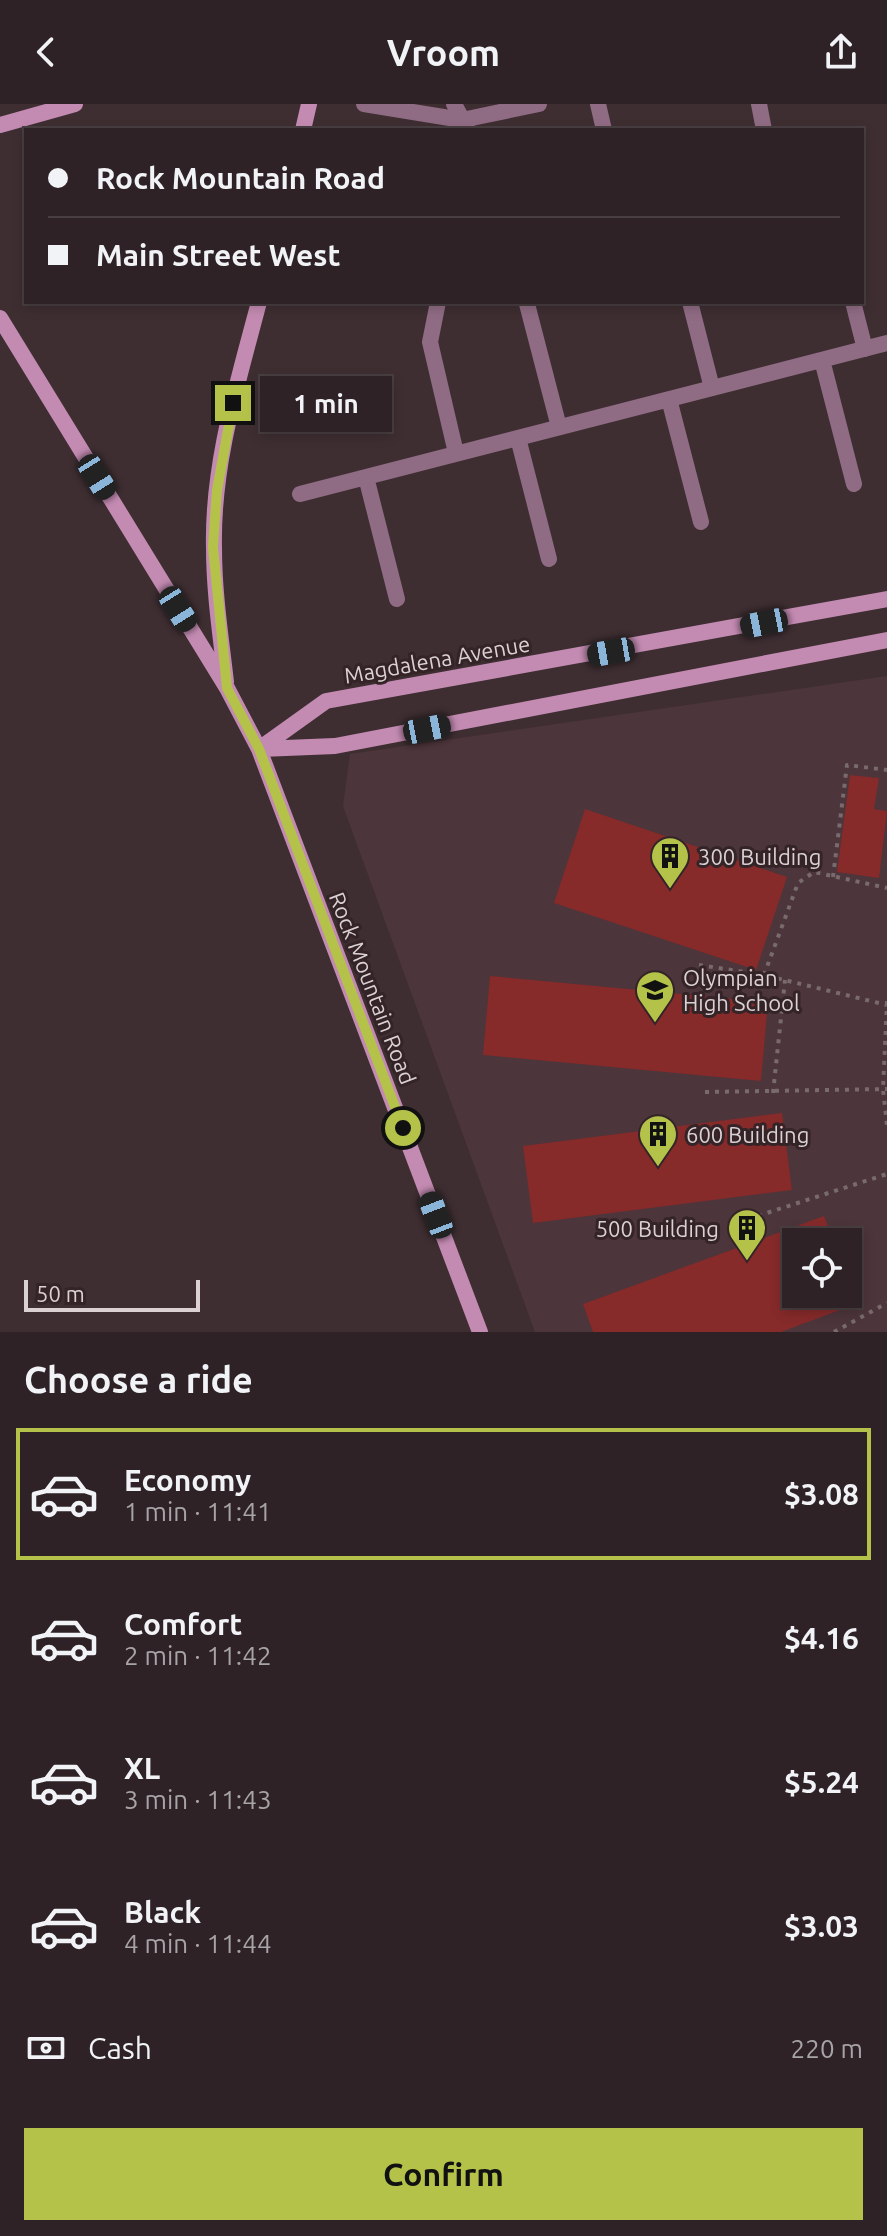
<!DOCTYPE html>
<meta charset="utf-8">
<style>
body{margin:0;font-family:Ubuntu,sans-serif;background:#3a2f32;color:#f1f3f6;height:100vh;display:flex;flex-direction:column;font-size:30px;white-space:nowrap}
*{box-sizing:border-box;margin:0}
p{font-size:26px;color:#a7a4a7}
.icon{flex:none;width:44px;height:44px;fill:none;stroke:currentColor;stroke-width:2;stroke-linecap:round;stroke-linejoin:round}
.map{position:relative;height:1228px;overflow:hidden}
.sheet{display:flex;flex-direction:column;background:#2e2226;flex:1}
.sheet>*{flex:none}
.banner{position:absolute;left:24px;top:24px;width:840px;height:176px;border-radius:0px;box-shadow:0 4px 12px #0003,0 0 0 2px #493f43;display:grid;align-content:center;height:176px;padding:0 24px;background:#2e2226}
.fabs{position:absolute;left:782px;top:1124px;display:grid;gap:16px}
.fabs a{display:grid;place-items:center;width:80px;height:80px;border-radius:0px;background:#2e2226;box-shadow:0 4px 12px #0003,0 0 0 2px #493f43;font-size:40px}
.scale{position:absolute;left:24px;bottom:20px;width:176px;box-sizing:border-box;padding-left:8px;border:4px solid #dbd1d3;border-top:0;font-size:22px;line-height:28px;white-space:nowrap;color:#dbd1d3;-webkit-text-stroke:6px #342428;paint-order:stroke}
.end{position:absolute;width:36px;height:36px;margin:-18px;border:10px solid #b4c24a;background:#111;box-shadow:0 0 0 4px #111}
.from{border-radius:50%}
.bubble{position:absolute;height:56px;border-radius:0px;background:#2e2226;box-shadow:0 4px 12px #0003,0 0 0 2px #493f43;font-size:26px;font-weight:600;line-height:56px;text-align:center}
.car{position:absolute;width:24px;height:48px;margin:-24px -12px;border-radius:10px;box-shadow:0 0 6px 2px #0007;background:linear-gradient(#222 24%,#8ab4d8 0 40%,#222 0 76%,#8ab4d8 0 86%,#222 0)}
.banner b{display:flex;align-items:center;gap:28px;height:76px;font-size:30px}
.banner b+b{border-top:2px solid #493f43}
.banner i{width:20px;height:20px;background:#f1f3f6}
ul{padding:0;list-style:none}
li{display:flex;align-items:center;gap:24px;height:132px;margin:0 16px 12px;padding:0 8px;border:4px solid transparent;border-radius:0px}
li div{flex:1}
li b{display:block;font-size:30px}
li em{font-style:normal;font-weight:600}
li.current{border-color:#b4c24a}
li>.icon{width:72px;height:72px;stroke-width:1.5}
h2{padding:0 24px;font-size:36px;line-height:96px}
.pay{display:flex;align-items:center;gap:20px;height:88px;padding:0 24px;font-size:30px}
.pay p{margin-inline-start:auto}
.cta{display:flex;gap:16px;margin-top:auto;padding:16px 24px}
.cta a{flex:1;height:92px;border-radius:0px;background:#b4c24a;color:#111;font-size:32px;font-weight:600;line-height:92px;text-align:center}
header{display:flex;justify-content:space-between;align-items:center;height:104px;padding:0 24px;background:#2e2226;font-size:36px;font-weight:600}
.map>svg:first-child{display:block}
.built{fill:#4c353b;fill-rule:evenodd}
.building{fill:#862a2a}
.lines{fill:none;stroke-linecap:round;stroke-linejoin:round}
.path{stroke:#786a6d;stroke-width:4;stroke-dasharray:4 6;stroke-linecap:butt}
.street{stroke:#906c84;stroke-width:16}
.secondary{stroke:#c48bb2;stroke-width:16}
.route{stroke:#b4c24a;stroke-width:10}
.labels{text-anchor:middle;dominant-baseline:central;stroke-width:6;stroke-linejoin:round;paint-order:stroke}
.street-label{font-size:22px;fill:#dbd1d3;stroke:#342428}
.poi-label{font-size:22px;fill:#dbd1d3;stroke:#342428;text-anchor:start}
</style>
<header><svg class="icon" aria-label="back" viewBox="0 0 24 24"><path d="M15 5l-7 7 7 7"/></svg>Vroom<svg class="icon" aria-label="share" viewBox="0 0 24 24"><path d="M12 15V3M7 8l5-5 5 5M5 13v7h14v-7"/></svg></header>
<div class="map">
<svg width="887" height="1228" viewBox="0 0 887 1228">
<rect width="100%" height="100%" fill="#3e2e32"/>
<!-- built -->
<path class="built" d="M 887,572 L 887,1228 L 535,1228 L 343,702 L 350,650 ZM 796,1138 L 848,1138 L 848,1190 L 796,1190 Z"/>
<!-- building -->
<path class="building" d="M 850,671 L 879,674 L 874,705 L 887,707 L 879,774 L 837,768 Z
M 585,705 L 787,773 L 756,866 L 554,799 Z
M 490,872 L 768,898 L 761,977 L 483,951 Z
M 782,1009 L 792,1086 L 533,1119 L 523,1042 Z
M 824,1112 L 834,1138 L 796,1138 L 796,1190 L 848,1190 L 848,1179 L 856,1200 L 781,1228 L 593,1228 L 583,1200 Z"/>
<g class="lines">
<!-- path -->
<path class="path" d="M 833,773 L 847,661 L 887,666
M 699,861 L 764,871 L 887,901
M 764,871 L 798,779 L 814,768 L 887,784
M 887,897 L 883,985 L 887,1022
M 705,988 L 887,985
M 773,989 L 785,876
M 739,1118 L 887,1070
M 834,1228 L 887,1199"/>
<!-- street -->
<path class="street" d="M 364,0 L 462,16 L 539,0
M 454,0 L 468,26
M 598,0 L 604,26
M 759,0 L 764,26
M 438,198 L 430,238 L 456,349
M 690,198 L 712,284
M 853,198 L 865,245
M 527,200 L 559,323
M 822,256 L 854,380
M 669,295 L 701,418
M 518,334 L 549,455
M 366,373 L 397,495
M 300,390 L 887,239"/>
<!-- secondary -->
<path class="secondary" d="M 0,21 L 75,0
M 303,26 L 309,0
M 0,214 L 227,584 L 259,645 L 480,1228
M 226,578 C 221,534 214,489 214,444 C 212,360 238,278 259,198
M 259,645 L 326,597 L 887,495
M 261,645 L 335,642 L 887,536"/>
</g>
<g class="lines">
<!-- route -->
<path class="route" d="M 233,299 L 217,386 L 213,443 L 227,584 L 259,645 L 403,1024"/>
</g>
<!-- icons -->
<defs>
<g id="building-pin" transform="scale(2)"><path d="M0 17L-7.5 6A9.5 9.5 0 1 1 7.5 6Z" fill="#b4c24a" stroke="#342428"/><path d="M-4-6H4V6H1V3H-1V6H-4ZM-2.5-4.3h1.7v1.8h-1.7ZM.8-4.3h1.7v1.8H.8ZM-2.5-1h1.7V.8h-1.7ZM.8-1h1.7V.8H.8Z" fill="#111"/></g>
<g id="school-pin" transform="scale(2)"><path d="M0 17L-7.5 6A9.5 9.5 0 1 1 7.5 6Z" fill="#b4c24a" stroke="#342428"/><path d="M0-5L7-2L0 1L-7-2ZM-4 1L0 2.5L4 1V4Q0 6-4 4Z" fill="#111"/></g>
</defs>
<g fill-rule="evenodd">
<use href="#building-pin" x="670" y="752"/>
<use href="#school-pin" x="655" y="886"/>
<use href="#building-pin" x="658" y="1030"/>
<use href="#building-pin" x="747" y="1124"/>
</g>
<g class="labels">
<!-- street labels -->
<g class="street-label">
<text transform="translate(437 555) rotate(-10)">Magdalena Avenue</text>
<text transform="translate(373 884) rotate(69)">Rock Mountain Road</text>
</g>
<!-- poi labels -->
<g class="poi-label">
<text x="698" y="752">300 Building</text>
<text x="683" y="873">Olympian<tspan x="683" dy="25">High School</tspan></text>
<text x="686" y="1030">600 Building</text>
<text x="719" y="1124" text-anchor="end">500 Building</text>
</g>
</g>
</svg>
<div class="fabs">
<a><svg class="icon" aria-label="locate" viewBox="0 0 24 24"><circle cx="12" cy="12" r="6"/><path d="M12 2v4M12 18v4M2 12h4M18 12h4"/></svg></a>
</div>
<div class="scale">50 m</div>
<i class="end from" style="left:403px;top:1024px"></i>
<i class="end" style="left:233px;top:299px"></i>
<div class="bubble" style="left:260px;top:272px;width:132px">1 min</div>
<i class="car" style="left:97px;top:373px;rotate:148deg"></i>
<i class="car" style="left:178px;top:505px;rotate:148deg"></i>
<i class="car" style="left:764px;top:519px;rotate:259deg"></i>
<i class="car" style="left:611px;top:548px;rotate:260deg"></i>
<i class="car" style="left:427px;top:625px;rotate:79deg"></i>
<i class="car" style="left:436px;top:1111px;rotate:339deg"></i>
<div class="banner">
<b><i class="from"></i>Rock Mountain Road</b>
<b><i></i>Main Street West</b>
</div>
</div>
<section class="sheet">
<h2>Choose a ride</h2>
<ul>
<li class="current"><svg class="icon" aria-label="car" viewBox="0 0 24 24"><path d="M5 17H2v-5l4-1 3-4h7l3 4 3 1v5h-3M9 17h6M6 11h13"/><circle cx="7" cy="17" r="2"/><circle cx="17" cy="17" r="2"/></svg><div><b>Economy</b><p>1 min · 11:41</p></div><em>$3.08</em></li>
<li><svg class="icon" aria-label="car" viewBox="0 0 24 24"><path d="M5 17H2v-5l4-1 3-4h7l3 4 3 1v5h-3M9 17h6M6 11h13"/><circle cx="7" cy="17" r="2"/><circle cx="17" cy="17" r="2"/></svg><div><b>Comfort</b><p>2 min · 11:42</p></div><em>$4.16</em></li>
<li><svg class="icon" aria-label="car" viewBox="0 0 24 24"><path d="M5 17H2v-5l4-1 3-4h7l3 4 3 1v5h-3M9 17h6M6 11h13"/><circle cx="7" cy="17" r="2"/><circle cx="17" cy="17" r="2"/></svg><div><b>XL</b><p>3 min · 11:43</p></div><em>$5.24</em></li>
<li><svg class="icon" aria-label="car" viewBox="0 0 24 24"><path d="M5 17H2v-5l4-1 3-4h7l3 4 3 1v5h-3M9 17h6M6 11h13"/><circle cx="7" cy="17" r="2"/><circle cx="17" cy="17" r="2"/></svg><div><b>Black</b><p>4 min · 11:44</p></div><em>$3.03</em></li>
</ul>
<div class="pay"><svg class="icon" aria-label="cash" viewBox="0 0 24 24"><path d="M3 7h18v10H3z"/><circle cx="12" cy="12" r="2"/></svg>Cash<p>220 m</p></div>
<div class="cta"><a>Confirm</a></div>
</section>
